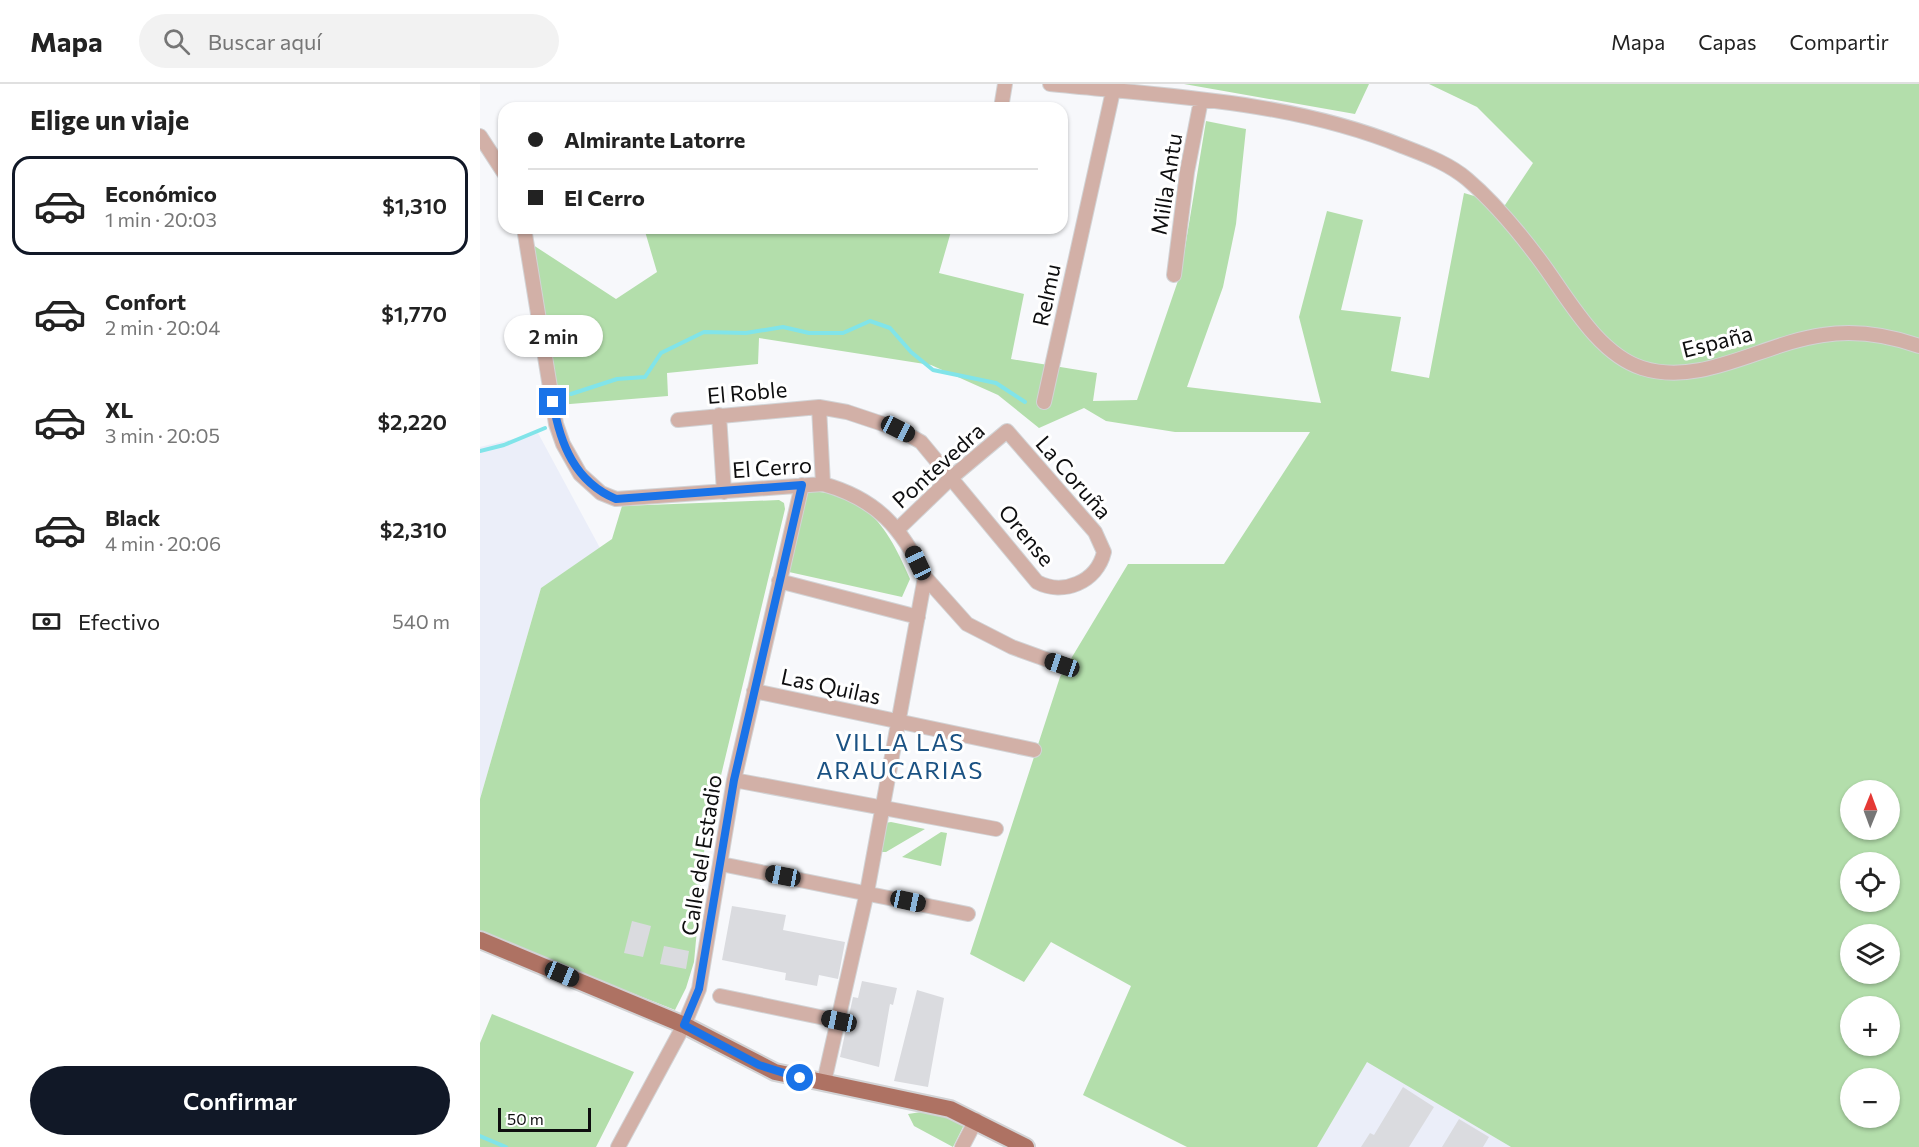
<!DOCTYPE html>
<html lang="es">
<meta charset="utf-8">
<style>
body{margin:0;font-family:Commissioner,sans-serif;background:#f2f2f2;color:#222;height:100vh;display:flex;flex-direction:column;font-size:22px;white-space:nowrap}
*{box-sizing:border-box;margin:0}
p{font-size:20px;color:#767676}
.icon{flex:none;width:33px;height:33px;fill:none;stroke:currentColor;stroke-width:2;stroke-linecap:round;stroke-linejoin:round}
.map{position:relative;flex:1;overflow:hidden}
.drawer{display:flex;flex-direction:column;background:#fff;width:480px}
.drawer>*{flex:none}
.guide{position:absolute;left:18px;top:18px;width:570px;height:132px;border-radius:18px;box-shadow:0 2px 4px #0004;display:grid;align-content:center;height:132px;padding:0 30px;background:#fff}
.needle{width:39px;rotate:1deg}
.tools{position:absolute;left:1360px;top:696px;display:grid;gap:12px}
.tools a{display:grid;place-items:center;width:60px;height:60px;border-radius:50%;background:#fff;box-shadow:0 2px 4px #0004;font-size:30px}
.scale{position:absolute;left:18px;bottom:15px;width:93px;box-sizing:border-box;padding-left:6px;border:3px solid #0e0e0f;border-top:0;font-size:16px;line-height:21px;white-space:nowrap;color:#0e0e0f;-webkit-text-stroke:4px #fff;paint-order:stroke}
.end{position:absolute;width:27px;height:27px;margin:-14px;border:8px solid #1a73e8;background:#fff;box-shadow:0 0 0 3px #fff}
.from{border-radius:50%}
.bubble{position:absolute;height:42px;border-radius:21px;background:#fff;box-shadow:0 2px 4px #0004;font-size:20px;font-weight:600;line-height:42px;text-align:center}
.car{position:absolute;width:18px;height:36px;margin:-18px -9px;border-radius:8px;box-shadow:0 0 4px 2px #0007;background:linear-gradient(#222 24%,#8ab4d8 0 40%,#222 0 76%,#8ab4d8 0 86%,#222 0)}
.guide b{display:flex;align-items:center;gap:21px;height:57px;font-size:22px}
.guide b+b{border-top:2px solid #e0e0e0}
.guide i{width:15px;height:15px;background:#222}
ul{padding:0;list-style:none}
li{display:flex;align-items:center;gap:18px;height:99px;margin:0 12px 9px;padding:0 18px;border:3px solid transparent;border-radius:18px}
li div{flex:1}
li b{display:block;font-size:22px}
li em{font-style:normal;font-weight:600}
li.current{border-color:#111827}
li>.icon{width:54px;height:54px;stroke-width:1.5}
h2{padding:0 30px;font-size:27px;line-height:72px}
.pay{display:flex;align-items:center;gap:15px;height:66px;padding:0 30px;font-size:22px}
.pay p{margin-inline-start:auto}
.cta{display:flex;gap:12px;margin-top:auto;padding:12px 30px}
.cta a{flex:1;height:69px;border-radius:36px;background:#111827;color:#fff;font-size:24px;font-weight:600;line-height:69px;text-align:center}
header{display:flex;align-items:center;gap:36px;box-sizing:border-box;height:84px;padding:0 30px;background:#fff;border-bottom:2px solid #e0e0e0}
header strong{font-size:28px}
nav{display:flex;gap:33px;margin-inline-start:auto;font-size:21px}
.search{width:420px;height:54px;background:#f2f2f2;display:flex;align-items:center;gap:15px;box-sizing:border-box;padding:0 21px;border-radius:33px;color:#767676;font-size:22px}
main{display:flex;flex:1;min-height:0}
.map>svg:first-child{display:block}
.built{fill:#ebeef9}
.green{fill:#b3deab;fill-rule:evenodd}
.lines{fill:none;stroke-linecap:round;stroke-linejoin:round}
.stream{stroke:#81e4e9;stroke-width:4}
.building{fill:#dadbdf}
.minor-casing{stroke:#d2d3d5;stroke-width:16}
.major-casing{stroke:#d2d3d5;stroke-width:20}
.minor{stroke:#d2b0a7;stroke-width:14}
.major{stroke:#ae7263;stroke-width:16}
.route{stroke:#1a73e8;stroke-width:8}
.labels{text-anchor:middle;dominant-baseline:central;stroke-width:6;stroke-linejoin:round;paint-order:stroke}
.street-label{font-size:22px;fill:#0e0e0f;stroke:#fff}
.neighbourhood-label{font-size:24px;letter-spacing:1.5px;fill:#1b5283;stroke:#fff}
</style>
<header>
<strong>Mapa</strong>
<div class="search"><svg class="icon" aria-label="search" viewBox="0 0 24 24"><circle cx="10" cy="10" r="6"/><path d="M15 15l6 6"/></svg>Buscar aquí</div>
<nav><a>Mapa</a><a>Capas</a><a>Compartir</a></nav>
</header>
<main>
<section class="drawer">
<h2>Elige un viaje</h2>
<ul>
<li class="current"><svg class="icon" aria-label="car" viewBox="0 0 24 24"><path d="M5 17H2v-5l4-1 3-4h7l3 4 3 1v5h-3M9 17h6M6 11h13"/><circle cx="7" cy="17" r="2"/><circle cx="17" cy="17" r="2"/></svg><div><b>Económico</b><p>1 min · 20:03</p></div><em>$1,310</em></li>
<li><svg class="icon" aria-label="car" viewBox="0 0 24 24"><path d="M5 17H2v-5l4-1 3-4h7l3 4 3 1v5h-3M9 17h6M6 11h13"/><circle cx="7" cy="17" r="2"/><circle cx="17" cy="17" r="2"/></svg><div><b>Confort</b><p>2 min · 20:04</p></div><em>$1,770</em></li>
<li><svg class="icon" aria-label="car" viewBox="0 0 24 24"><path d="M5 17H2v-5l4-1 3-4h7l3 4 3 1v5h-3M9 17h6M6 11h13"/><circle cx="7" cy="17" r="2"/><circle cx="17" cy="17" r="2"/></svg><div><b>XL</b><p>3 min · 20:05</p></div><em>$2,220</em></li>
<li><svg class="icon" aria-label="car" viewBox="0 0 24 24"><path d="M5 17H2v-5l4-1 3-4h7l3 4 3 1v5h-3M9 17h6M6 11h13"/><circle cx="7" cy="17" r="2"/><circle cx="17" cy="17" r="2"/></svg><div><b>Black</b><p>4 min · 20:06</p></div><em>$2,310</em></li>
</ul>
<div class="pay"><svg class="icon" aria-label="cash" viewBox="0 0 24 24"><path d="M3 7h18v10H3z"/><circle cx="12" cy="12" r="2"/></svg>Efectivo<p>540 m</p></div>
<div class="cta"><a>Confirmar</a></div>
</section>
<div class="map">
<svg width="1439" height="1063" viewBox="0 0 1439 1063">
<rect width="100%" height="100%" fill="#f7f8fb"/>
<!-- built -->
<path class="built" d="M 58,349 L 120,464 L 61,504 L 0,715 L 0,363 Z
M 887,977 L 1031,1063 L 837,1063 Z"/>
<!-- green -->
<path class="green" d="M 704,0 L 889,0 L 875,30 Z
M 949,0 L 1439,0 L 1439,1063 L 1031,1063 L 887,978 L 837,1063 L 707,1063 L 603,1011 L 651,902 L 571,858 L 544,898 L 490,870 L 580,593 L 648,480 L 744,480 L 830,348 L 695,348 L 626,337 L 604,324 L 559,344 L 518,311 L 451,281 L 279,254 L 278,280 L 187,289 L 188,312 L 78,321 L 50,159 L 136,215 L 177,188 L 164,144 L 472,144 L 459,189 L 544,210 L 531,275 L 617,289 L 613,317 L 657,316 L 701,188 L 726,37 L 766,45 L 756,140 L 743,203 L 707,303 L 841,319 L 819,233 L 847,127 L 883,136 L 861,226 L 921,233 L 911,287 L 949,294 L 984,109 L 1025,121 L 1053,79 L 997,23 ZM 1371,706 L 1410,706 L 1410,746 L 1371,746 ZM 1371,778 L 1410,778 L 1410,818 L 1371,818 ZM 1371,850 L 1410,850 L 1410,890 L 1371,890 ZM 1371,922 L 1410,922 L 1410,962 L 1371,962 ZM 1371,994 L 1410,994 L 1410,1034 L 1371,1034 Z
M 326,407 C 387,408 408,444 430,495 L 422,513 L 309,488 Z
M 299,416 L 304,419 L 305,425 L 225,758 L 214,878 L 206,904 L 195,926 L 0,849 L 0,715 L 61,504 L 132,455 L 142,422 Z
M 411,738 L 445,745 L 406,768 L 397,768 L 405,739 Z
M 461,748 L 467,749 L 461,782 L 422,773 Z
M 12,930 L 154,988 L 116,1063 L 0,1063 L 0,959 Z
M 441,1028 L 466,1033 L 484,1041 L 473,1063 L 434,1042 L 428,1030 Z"/>
<g class="lines">
<!-- stream -->
<path class="stream" d="M 91,310 L 137,295 L 165,293 L 181,269 L 224,248 L 266,249 L 303,243 L 329,249 L 363,249 L 390,237 L 410,244 L 431,268 L 453,286 L 516,299 L 545,318
M 0,367 L 24,361 L 65,344
M 0,1052 L 26,1063"/>
</g>
<!-- building -->
<path class="building" d="M 252,822 L 306,831 L 303,846 L 365,858 L 358,895 L 339,891 L 337,902 L 305,896 L 306,889 L 242,876 Z
M 152,837 L 171,842 L 163,873 L 144,869 Z
M 184,862 L 209,867 L 206,885 L 180,880 Z
M 382,897 L 417,904 L 413,921 L 410,920 L 399,983 L 360,973 L 373,913 L 378,914 Z
M 437,906 L 464,914 L 448,1003 L 414,997 Z
M 923,1003 L 954,1023 L 929,1063 L 881,1063 L 890,1049 L 894,1051 Z
M 979,1035 L 1009,1053 L 1003,1063 L 962,1063 Z"/>
<g class="lines">
<!-- minor casing -->
<g class="minor-casing">
<path id="minor" d="M 570,0 C 688,12 811,17 922,62 C 945,71 968,79 987,95 C 1014,118 1038,147 1059,175 C 1087,212 1116,269 1162,284 C 1222,303 1283,259 1343,251 C 1375,246 1408,251 1439,262
M 521,24 L 525,0
M 0,52 L 24,89
M 44,144 L 76,340 L 83,360 L 100,390 L 121,409 L 136,415 L 343,400 C 397,415 422,444 445,493 L 387,808 L 344,998
M 694,191 L 707,88 L 721,16
M 564,318 L 633,7
M 339,323 L 343,400
M 239,331 L 244,408
M 198,336 L 339,323 L 367,328 L 418,345 L 441,358 L 557,498 C 583,512 617,498 624,468 L 615,448 L 527,347 L 472,393 L 418,445
M 445,493 L 487,540 L 532,563 L 582,581
M 299,497 L 438,533
M 274,607 L 554,666
M 254,696 L 516,745
M 241,780 L 488,830
M 240,912 L 359,937
M 138,1063 L 204,941 L 219,905 L 254,696 L 322,401
M 482,1063 L 496,1036"/>
</g>
<!-- major casing -->
<g class="major-casing">
<path id="major" d="M 0,856 L 204,941 L 295,988 L 470,1025 L 546,1063"/>
</g>
<!-- minor -->
<use href="#minor" class="minor"/>
<!-- major -->
<use href="#major" class="major"/>
</g>
<g class="lines">
<!-- route -->
<path class="route" d="M 73,318 C 80,360 95,398 136,415 L 322,401 L 254,696 L 219,905 L 204,941 L 279,981 L 320,994"/>
</g>
<g class="labels">
<!-- street labels -->
<g class="street-label">
<text transform="translate(686 100) rotate(-81)">Milla Antu</text>
<text transform="translate(566 211) rotate(-78)">Relmu</text>
<text transform="translate(1237 257) rotate(-14)">España</text>
<text transform="translate(267 308) rotate(-5)">El Roble</text>
<text transform="translate(458 381) rotate(-42)">Pontevedra</text>
<text transform="translate(292 383) rotate(-4)">El Cerro</text>
<text transform="translate(594 393) rotate(49)">La Coruña</text>
<text transform="translate(547 451) rotate(50)">Orense</text>
<text transform="translate(351 602) rotate(12)">Las Quilas</text>
<text transform="translate(221 771) rotate(-81)">Calle del Estadio</text>
</g>
<!-- neighbourhood labels -->
<g class="neighbourhood-label">
<text x="420" y="657">VILLA LAS<tspan x="420" dy="28">ARAUCARIAS</tspan></text>
</g>
</g>
</svg>
<div class="tools">
<a><svg class="needle" viewBox="-14 -14 28 28"><path d="M0-13l5 13h-10z" fill="#e53935"/><path d="M0 13l5-13h-10z" fill="#767676"/></svg></a>
<a><svg class="icon" aria-label="locate" viewBox="0 0 24 24"><circle cx="12" cy="12" r="6"/><path d="M12 2v4M12 18v4M2 12h4M18 12h4"/></svg></a>
<a><svg class="icon" aria-label="layers" viewBox="0 0 24 24"><path d="M12 4l9 5-9 5-9-5zM3 14l9 5 9-5"/></svg></a>
<a>+</a>
<a>−</a>
</div>
<div class="scale">50 m</div>
<i class="end from" style="left:320px;top:994px"></i>
<i class="end" style="left:73px;top:318px"></i>
<div class="bubble" style="left:24px;top:231px;width:99px">2 min</div>
<i class="car" style="left:418px;top:345px;rotate:117deg"></i>
<i class="car" style="left:438px;top:479px;rotate:335deg"></i>
<i class="car" style="left:582px;top:581px;rotate:289deg"></i>
<i class="car" style="left:303px;top:792px;rotate:281deg"></i>
<i class="car" style="left:428px;top:817px;rotate:102deg"></i>
<i class="car" style="left:82px;top:890px;rotate:113deg"></i>
<i class="car" style="left:359px;top:937px;rotate:282deg"></i>
<div class="guide">
<b><i class="from"></i>Almirante Latorre</b>
<b><i></i>El Cerro</b>
</div>
</div>
</main>
